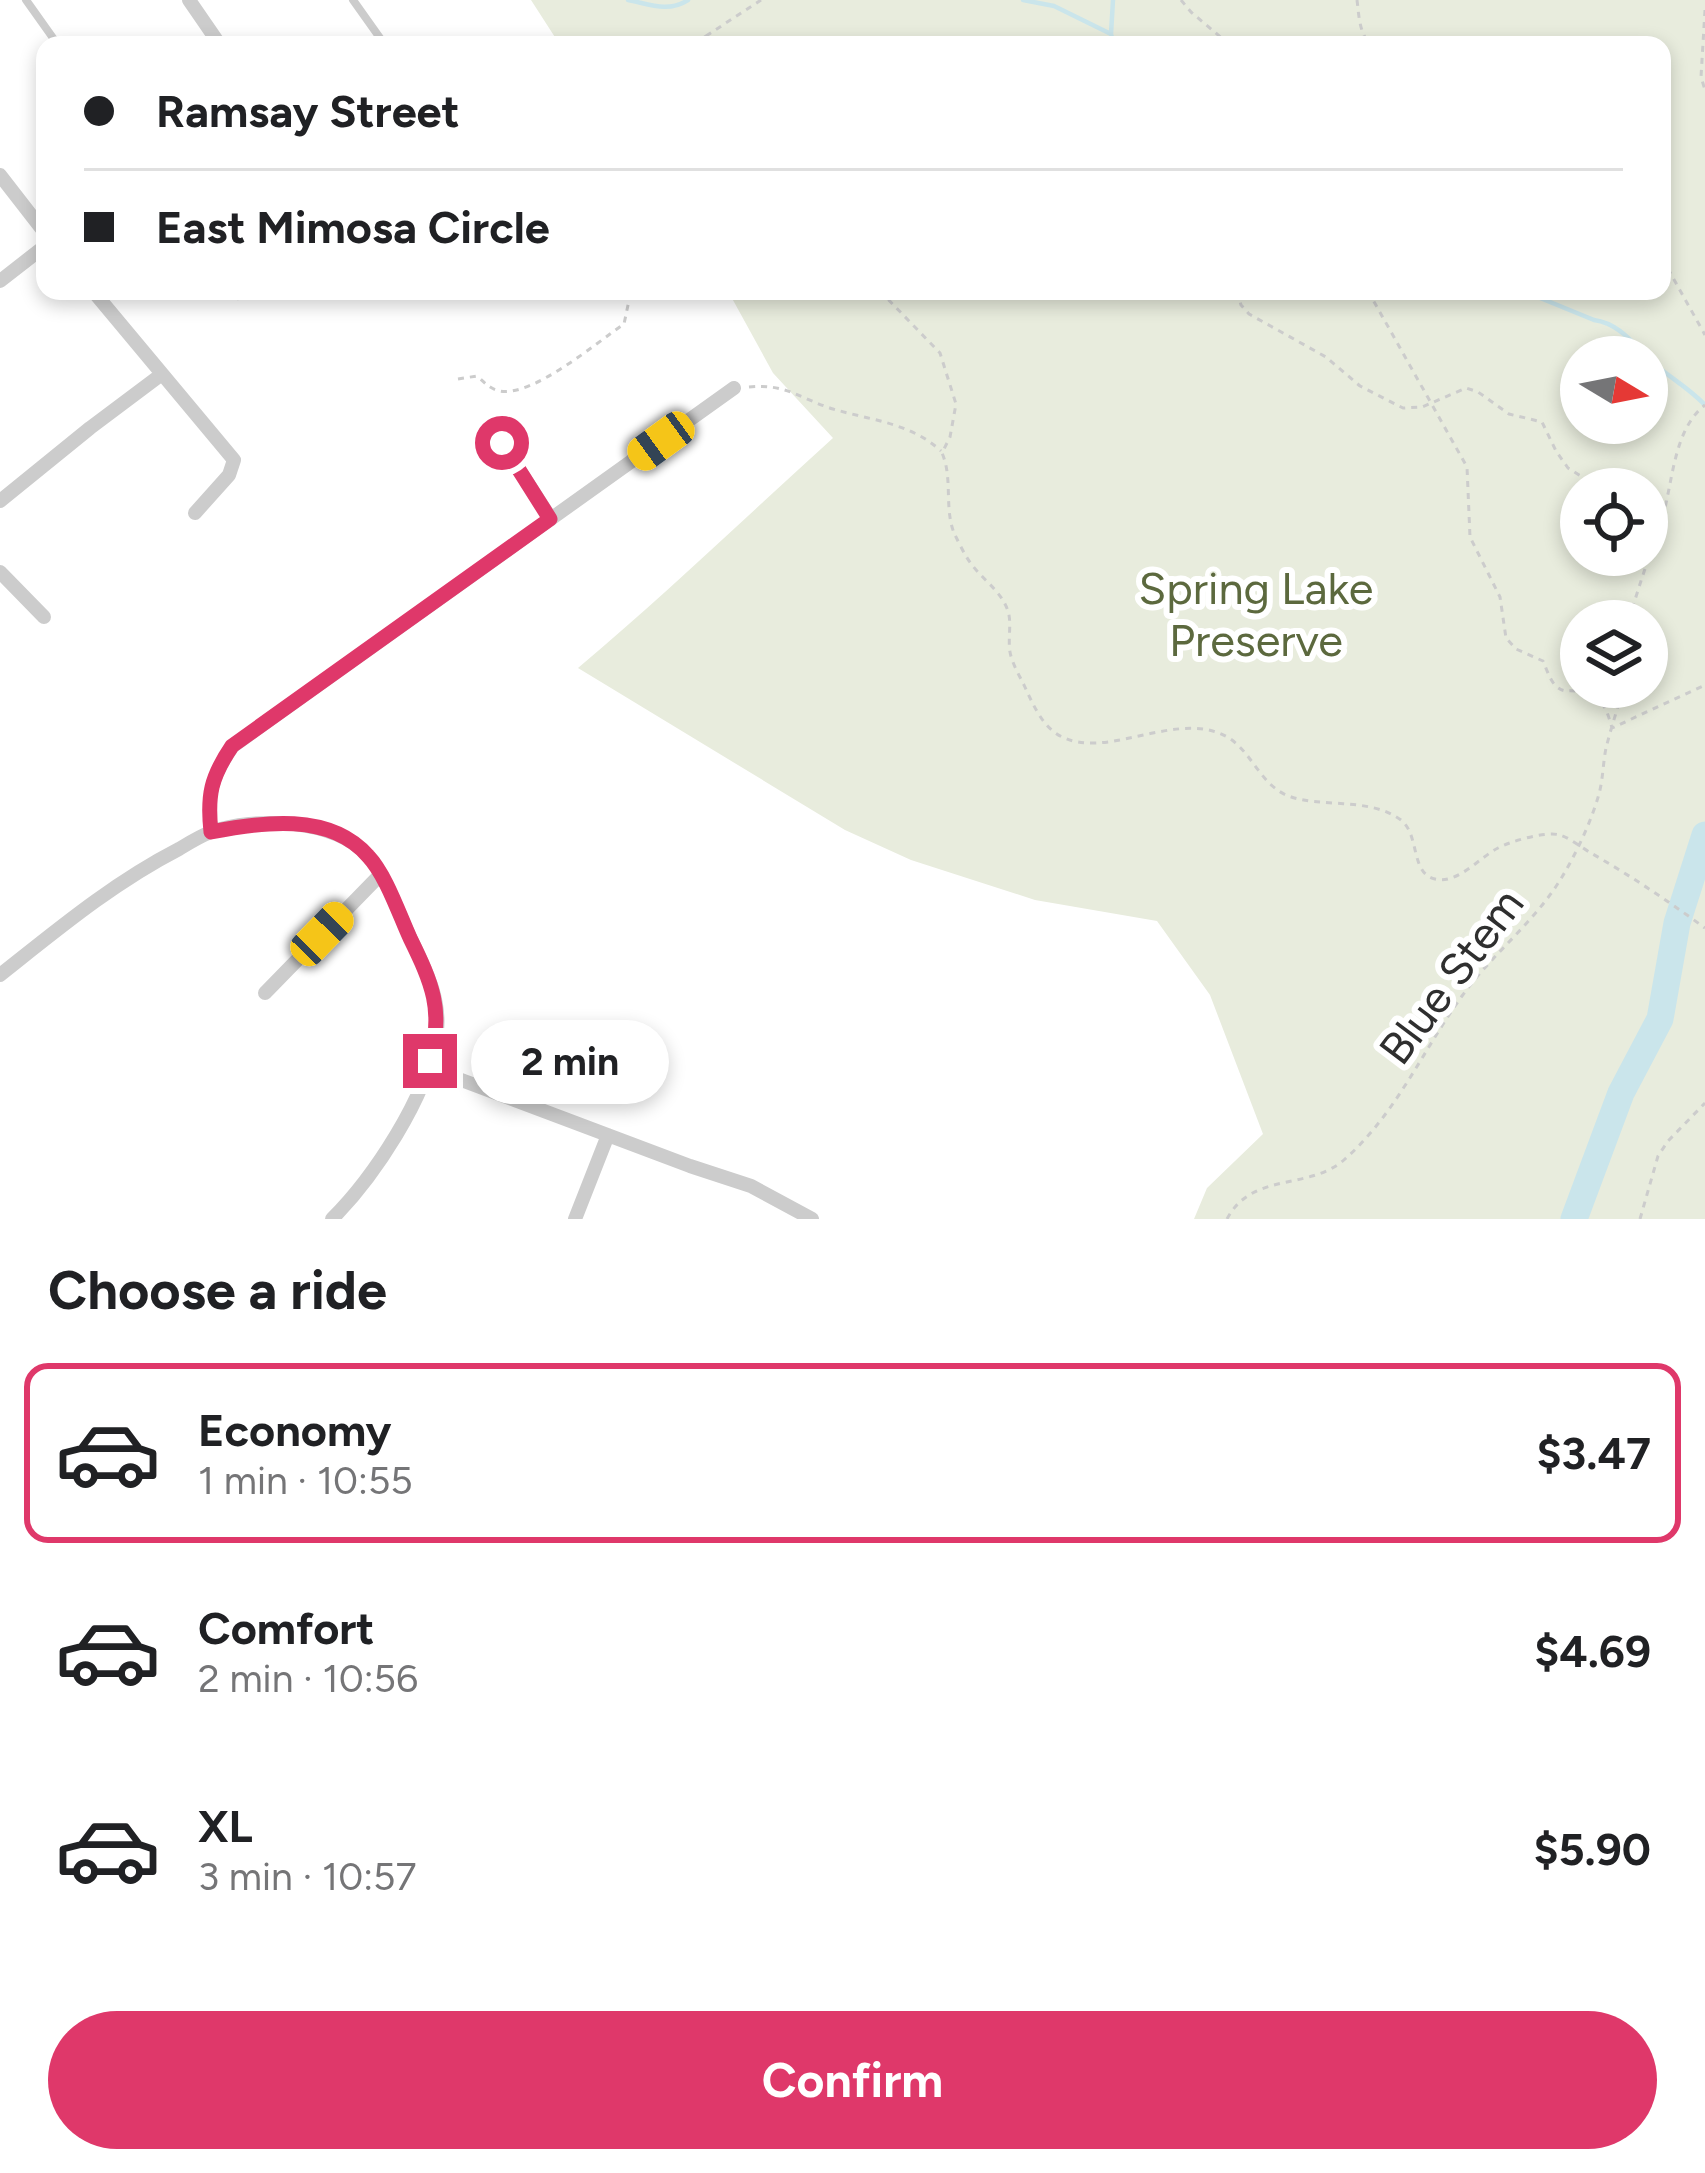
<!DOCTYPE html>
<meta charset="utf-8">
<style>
body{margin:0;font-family:Figtree,sans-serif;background:#f6f6f6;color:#202124;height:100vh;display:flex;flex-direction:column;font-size:45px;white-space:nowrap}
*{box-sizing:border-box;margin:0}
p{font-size:39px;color:#757577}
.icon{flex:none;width:66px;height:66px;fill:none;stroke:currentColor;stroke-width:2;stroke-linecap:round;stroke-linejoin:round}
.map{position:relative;height:1219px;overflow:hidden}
.sheet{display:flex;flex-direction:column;background:#fff;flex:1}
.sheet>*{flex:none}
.guide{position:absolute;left:36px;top:36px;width:1635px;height:264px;border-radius:24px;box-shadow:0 6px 18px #0003;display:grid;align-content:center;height:264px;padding:0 48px;background:#fff}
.needle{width:78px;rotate:100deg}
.tools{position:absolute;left:1560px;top:336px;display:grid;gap:24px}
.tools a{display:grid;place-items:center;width:108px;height:108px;border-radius:50%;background:#fff;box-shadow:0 6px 18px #0003;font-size:60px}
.end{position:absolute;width:54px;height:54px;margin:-27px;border:15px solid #df386a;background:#fff;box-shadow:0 0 0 6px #fff}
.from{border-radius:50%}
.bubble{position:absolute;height:84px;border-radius:42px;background:#fff;box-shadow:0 6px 18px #0003;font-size:39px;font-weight:700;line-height:84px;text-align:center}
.car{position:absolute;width:36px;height:72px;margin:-36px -18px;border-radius:15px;box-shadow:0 0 9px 3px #0007;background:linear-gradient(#f5c518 24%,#345 0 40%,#f5c518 0 76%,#345 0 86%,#f5c518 0)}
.guide b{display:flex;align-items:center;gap:42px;height:114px;font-size:45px}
.guide b+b{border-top:3px solid #e0e0e0}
.guide i{width:30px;height:30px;background:#202124}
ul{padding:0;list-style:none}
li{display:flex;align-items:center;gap:36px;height:180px;margin:0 24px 18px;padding:0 24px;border:6px solid transparent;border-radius:24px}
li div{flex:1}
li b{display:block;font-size:45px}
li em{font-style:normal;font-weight:700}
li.active{border-color:#df386a}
li>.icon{width:108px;height:108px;stroke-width:1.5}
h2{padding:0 48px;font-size:54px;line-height:144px}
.action{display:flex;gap:24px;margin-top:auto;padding:24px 48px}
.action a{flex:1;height:138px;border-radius:72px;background:#df386a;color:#fff;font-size:48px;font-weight:700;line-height:138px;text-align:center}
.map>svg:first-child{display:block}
.green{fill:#e8ecdd;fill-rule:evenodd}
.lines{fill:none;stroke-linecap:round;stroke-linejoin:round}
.stream{stroke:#cae5eb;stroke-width:4.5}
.river{stroke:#cae5eb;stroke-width:27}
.path{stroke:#ccc;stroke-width:3;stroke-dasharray:6 6;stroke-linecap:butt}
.lane{stroke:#ccc;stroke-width:8}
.street{stroke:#ccc;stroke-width:14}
.route{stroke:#df386a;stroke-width:15}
.labels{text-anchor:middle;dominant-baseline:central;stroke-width:12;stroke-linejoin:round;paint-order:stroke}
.park-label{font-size:45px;fill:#5c693e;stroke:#fff}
.street-label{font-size:45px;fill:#2f2f2f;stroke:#fff}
</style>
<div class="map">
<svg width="1705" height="1219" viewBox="0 0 1705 1219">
<rect width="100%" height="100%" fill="#fff"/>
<!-- green -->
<path class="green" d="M 531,0 L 1705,0 L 1705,1219 L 1194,1219 L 1207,1188 L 1263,1134 L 1210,995 L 1157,921 L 1035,900 L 911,860 L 845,830 L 578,668 C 666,594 748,515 833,438 L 773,373 L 728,291 L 1662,291 L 1662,45 L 560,45 ZM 1581,357 L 1647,357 L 1647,423 L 1581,423 ZM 1581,489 L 1647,489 L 1647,555 L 1581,555 ZM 1581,621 L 1647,621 L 1647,687 L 1581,687 Z"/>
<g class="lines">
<!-- stream -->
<path class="stream" d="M 628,0 C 649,4 668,13 688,0
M 1023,0 L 1054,6 L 1111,34
M 1113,0 L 1111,34 L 1114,45
M 1523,291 L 1594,320 C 1623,324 1637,350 1658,367 C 1674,380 1691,390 1705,405"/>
<!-- river -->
<path class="river" d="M 1574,1219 L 1621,1093 L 1660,1019 L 1677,923 L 1705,835"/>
<!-- path -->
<path class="path" d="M 1181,0 L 1191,12 L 1230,45
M 1357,0 C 1359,15 1359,34 1371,45
M 1705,10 L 1701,77 L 1705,90
M 706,36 L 761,0
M 693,45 L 706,36 L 755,45
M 1662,258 L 1705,335
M 880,291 L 940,353 L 956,404 L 950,437 L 942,453 C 953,478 944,507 954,533 C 959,543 965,556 972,565 C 985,582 1004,593 1009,615 C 1011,627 1008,640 1010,652 C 1012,663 1019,675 1024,685 C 1040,720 1051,744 1095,743 C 1136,742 1190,714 1229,738 C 1252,753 1260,783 1286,795 C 1319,809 1369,796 1401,820 C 1420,835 1410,873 1435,879 C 1457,885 1480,857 1498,848 C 1511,841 1546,831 1560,835 C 1570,838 1582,848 1591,853 C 1631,876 1668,901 1705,928
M 1237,291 L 1241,305 L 1249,314 L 1326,357 L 1360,386 L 1403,408 L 1422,407 L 1466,388 L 1478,392 L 1509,414 L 1542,422 L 1556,451 L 1568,468 L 1601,489
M 1368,291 L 1467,467 L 1470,537 L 1500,597 L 1506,638 L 1516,649 L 1543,661 C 1547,670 1550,681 1557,687 C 1565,693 1566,690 1575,691 C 1600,692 1606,706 1612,728 L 1705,685
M 458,379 L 477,376 C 485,383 490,389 500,391 C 533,397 596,343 624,324 L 631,291
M 749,387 C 785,383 801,399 833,409 C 870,420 911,423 941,451
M 1631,621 L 1632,610 C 1641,579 1652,549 1662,519 C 1673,483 1673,430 1705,405
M 1227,1219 C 1252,1171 1310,1191 1345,1159 C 1396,1114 1423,1050 1462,996 C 1492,954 1535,922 1562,877 C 1577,852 1591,822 1599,794 C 1603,779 1603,763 1606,748 C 1611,728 1618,707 1624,687
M 1640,1219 L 1658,1156 L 1668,1141 L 1705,1103"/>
<!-- lane -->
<path class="lane" d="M 26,0 L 58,45
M 353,0 L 385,45
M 238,296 L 245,291"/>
<!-- street -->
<path class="street" d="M 189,0 L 220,45
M 0,175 L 45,233
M 0,281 L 45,246
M 93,291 L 234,460 L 229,475 L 195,513
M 502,443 L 551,519
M 0,501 L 90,428 L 162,374
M 0,572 L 44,617
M 211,832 C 207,795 211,777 233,746 L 734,388
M 0,975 C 58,929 113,883 179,849 C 189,843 200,836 211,832 C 255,817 333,818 367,855 C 385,873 398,912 409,935 C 425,968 443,1001 436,1039 C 426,1098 374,1177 332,1219
M 265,993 L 380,875
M 430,1061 L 456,1078 L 690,1166 L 751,1186 L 812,1219
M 575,1219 L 608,1135"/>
</g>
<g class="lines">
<!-- route -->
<path class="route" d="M 430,1061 C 444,1010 432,983 410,938 C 399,914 386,875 368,856 C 330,812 261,822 211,832 C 207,795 211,777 232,746 L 550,519 L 502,443"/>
</g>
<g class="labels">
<!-- park labels -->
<g class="park-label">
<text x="1256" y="588">Spring Lake<tspan x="1256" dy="52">Preserve</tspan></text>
</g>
<!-- street labels -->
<g class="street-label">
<text transform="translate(1451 976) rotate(-53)">Blue Stem</text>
</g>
</g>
</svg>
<div class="tools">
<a><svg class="needle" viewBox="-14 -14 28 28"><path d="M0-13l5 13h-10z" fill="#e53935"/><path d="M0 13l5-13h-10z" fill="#757577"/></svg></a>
<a><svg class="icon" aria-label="locate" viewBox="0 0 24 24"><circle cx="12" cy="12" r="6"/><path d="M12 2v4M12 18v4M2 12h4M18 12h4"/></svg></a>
<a><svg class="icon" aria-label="layers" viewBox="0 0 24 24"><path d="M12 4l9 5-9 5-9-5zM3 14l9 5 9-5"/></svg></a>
</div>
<i class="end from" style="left:502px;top:443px"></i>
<i class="end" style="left:430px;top:1061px"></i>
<div class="bubble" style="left:471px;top:1020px;width:198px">2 min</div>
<i class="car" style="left:661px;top:441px;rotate:234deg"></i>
<i class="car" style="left:322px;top:934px;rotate:44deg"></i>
<div class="guide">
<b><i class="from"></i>Ramsay Street</b>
<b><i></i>East Mimosa Circle</b>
</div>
</div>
<section class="sheet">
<h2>Choose a ride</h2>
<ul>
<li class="active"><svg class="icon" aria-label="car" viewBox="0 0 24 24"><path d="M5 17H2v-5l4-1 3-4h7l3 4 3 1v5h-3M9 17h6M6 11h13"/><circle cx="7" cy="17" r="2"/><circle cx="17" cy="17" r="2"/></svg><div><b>Economy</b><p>1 min · 10:55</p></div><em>$3.47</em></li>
<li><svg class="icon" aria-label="car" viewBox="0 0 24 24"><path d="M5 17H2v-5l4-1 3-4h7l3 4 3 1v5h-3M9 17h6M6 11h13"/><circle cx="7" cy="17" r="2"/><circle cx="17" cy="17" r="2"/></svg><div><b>Comfort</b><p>2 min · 10:56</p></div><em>$4.69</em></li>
<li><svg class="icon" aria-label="car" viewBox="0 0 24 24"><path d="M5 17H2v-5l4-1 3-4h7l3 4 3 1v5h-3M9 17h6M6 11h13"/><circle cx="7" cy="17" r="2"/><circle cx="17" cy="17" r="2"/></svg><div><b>XL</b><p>3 min · 10:57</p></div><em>$5.90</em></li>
</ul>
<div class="action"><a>Confirm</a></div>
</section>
